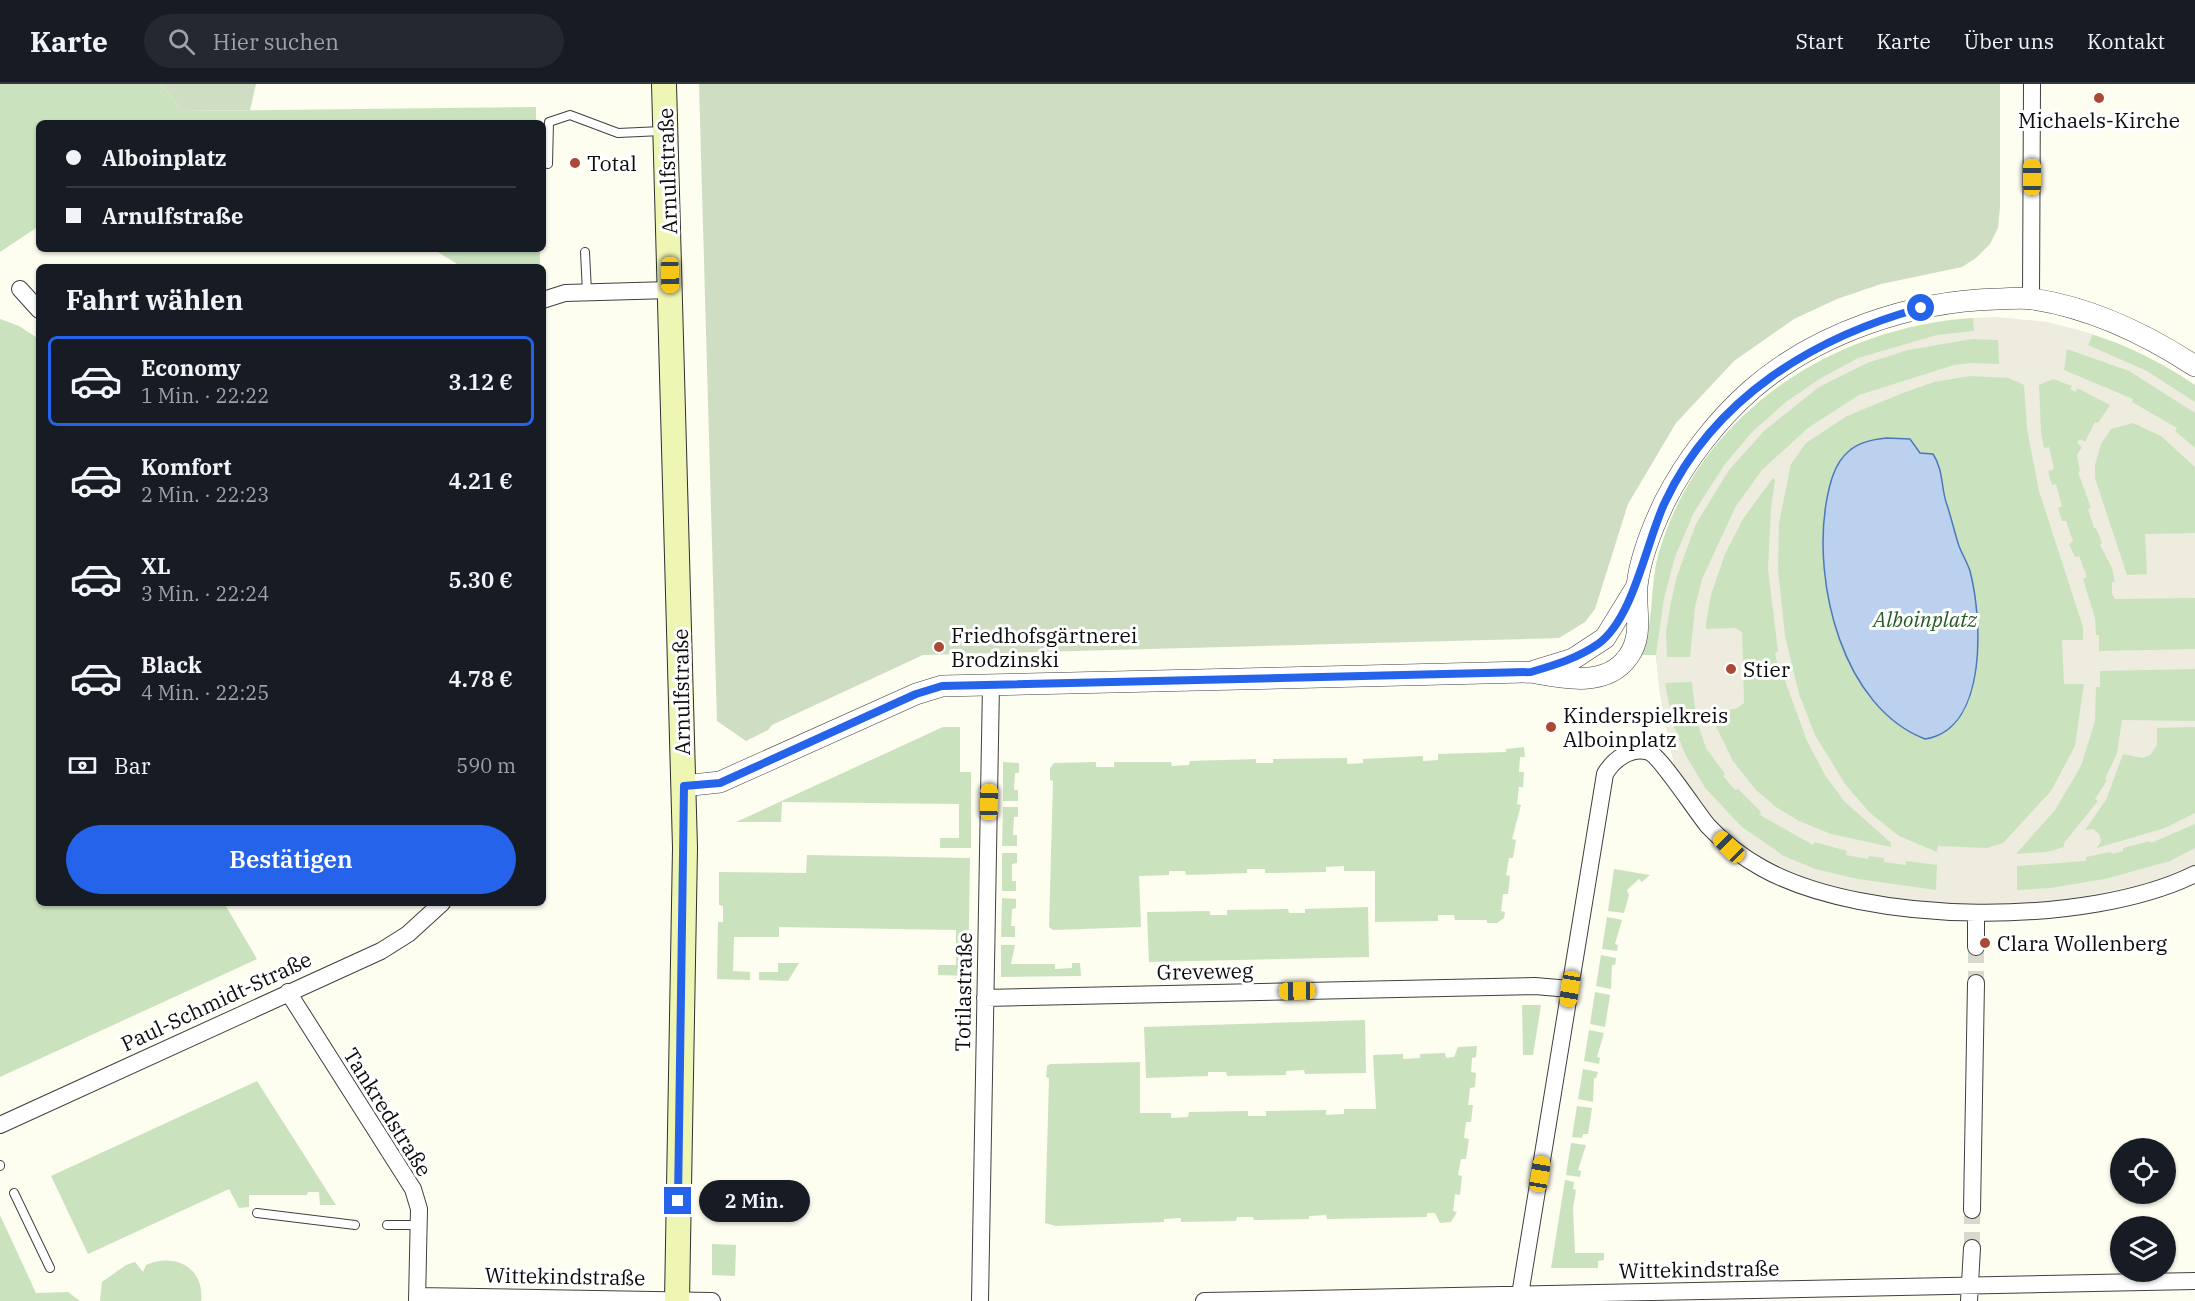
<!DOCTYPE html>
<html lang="de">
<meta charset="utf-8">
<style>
body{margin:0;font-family:"IBM Plex Serif",serif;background:#242831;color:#f1f3f6;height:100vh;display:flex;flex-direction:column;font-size:22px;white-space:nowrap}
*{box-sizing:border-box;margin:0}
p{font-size:20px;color:#9ea1a6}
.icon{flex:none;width:33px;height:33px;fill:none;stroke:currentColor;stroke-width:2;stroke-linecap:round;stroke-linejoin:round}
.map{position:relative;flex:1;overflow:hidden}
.side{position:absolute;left:36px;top:180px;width:510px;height:642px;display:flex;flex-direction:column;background:#171b24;border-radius:9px;box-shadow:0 2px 4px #0004}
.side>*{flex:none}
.banner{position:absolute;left:36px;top:36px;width:510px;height:132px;border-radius:9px;box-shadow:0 2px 4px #0004;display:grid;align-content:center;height:132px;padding:0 30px;background:#171b24}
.fabs{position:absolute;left:2110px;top:1054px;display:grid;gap:12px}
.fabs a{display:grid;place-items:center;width:66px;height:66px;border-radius:50%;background:#171b24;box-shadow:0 2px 4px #0004;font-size:30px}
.end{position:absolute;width:27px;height:27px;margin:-14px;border:8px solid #2563eb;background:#fff;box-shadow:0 0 0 3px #fff}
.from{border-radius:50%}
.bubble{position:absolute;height:42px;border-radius:21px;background:#171b24;box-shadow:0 2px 4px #0004;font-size:20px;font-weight:600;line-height:42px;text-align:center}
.car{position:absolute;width:18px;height:36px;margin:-18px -9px;border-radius:8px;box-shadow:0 0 4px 2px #0007;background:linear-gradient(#f5c518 24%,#345 0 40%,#f5c518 0 76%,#345 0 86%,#f5c518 0)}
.banner b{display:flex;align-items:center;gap:21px;height:57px;font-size:22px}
.banner b+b{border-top:2px solid #363941}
.banner i{width:15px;height:15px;background:#f1f3f6}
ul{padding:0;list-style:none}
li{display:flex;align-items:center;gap:18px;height:90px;margin:0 12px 9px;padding:0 18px;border:3px solid transparent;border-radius:9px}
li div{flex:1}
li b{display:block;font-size:22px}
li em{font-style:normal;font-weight:600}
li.active{border-color:#2563eb}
li>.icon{width:54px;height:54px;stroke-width:1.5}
h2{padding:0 30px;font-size:27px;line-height:72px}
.pay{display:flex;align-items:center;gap:15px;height:66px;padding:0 30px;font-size:22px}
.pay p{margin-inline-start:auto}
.action{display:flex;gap:12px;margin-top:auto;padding:12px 30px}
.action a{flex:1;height:69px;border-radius:36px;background:#2563eb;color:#fff;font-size:24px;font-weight:600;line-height:69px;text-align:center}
header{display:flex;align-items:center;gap:36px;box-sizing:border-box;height:84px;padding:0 30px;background:#171b24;border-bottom:2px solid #363941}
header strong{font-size:28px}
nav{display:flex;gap:33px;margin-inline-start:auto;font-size:21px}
.search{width:420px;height:54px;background:#242831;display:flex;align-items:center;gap:15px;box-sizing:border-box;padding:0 21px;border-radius:33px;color:#9ea1a6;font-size:22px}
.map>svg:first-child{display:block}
.green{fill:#cae3be}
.cemetery{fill:#cfddc3}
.plaza{fill:#edecdf;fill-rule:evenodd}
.water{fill:#bbd1ee;stroke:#4b78bc;stroke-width:1.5}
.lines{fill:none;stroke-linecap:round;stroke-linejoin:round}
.minor-tunnel{stroke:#d9d9ce;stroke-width:16;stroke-dasharray:16 8;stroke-linecap:butt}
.service-casing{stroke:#404040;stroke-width:10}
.minor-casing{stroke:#404040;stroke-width:18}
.tertiary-casing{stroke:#404040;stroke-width:22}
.secondary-casing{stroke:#2f2f2f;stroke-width:26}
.service{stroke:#fff;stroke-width:8}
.minor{stroke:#fff;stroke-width:16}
.tertiary{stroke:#fff;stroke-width:21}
.secondary{stroke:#eff5b3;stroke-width:24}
.route{stroke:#2563eb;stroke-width:8}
.poi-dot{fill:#ab4937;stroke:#fff;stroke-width:2}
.labels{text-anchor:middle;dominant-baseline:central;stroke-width:6;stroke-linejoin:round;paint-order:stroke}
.poi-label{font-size:21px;fill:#0d0d0d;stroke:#fff;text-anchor:start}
.street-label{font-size:21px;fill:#0d0d0d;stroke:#fff}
.park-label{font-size:21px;font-style:italic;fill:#275d26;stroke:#fff}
</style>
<header>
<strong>Karte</strong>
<div class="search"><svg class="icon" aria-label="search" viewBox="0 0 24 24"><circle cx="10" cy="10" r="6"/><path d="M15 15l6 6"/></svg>Hier suchen</div>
<nav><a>Start</a><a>Karte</a><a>Über uns</a><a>Kontakt</a></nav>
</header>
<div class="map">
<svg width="2195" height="1217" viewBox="0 0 2195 1217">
<rect width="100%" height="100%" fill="#fdfdf0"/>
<!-- green -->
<path class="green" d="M 0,0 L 161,0 L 182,27 L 536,23 L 536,39 L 39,39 L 39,142 L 0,168 Z
M 433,165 L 540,165 L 540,183 L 462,183 Z
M 1973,234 C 2055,232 2127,255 2195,301 L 2195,783 L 2023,821 L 1785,789 L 1674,680 L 1660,609 L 1656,571 L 1641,571 C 1655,539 1649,502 1659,468 C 1700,329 1833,243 1973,234 Z
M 0,235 L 19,242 L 39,255 L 39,819 L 224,819 L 257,875 L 0,993 Z
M 943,643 L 960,643 L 960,688 L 971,688 L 971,764 L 940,764 L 940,754 L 959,754 L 959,720 L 782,718 L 781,738 L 736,738 Z
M 1524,663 L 1525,673 L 1520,673 L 1519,688 L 1524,688 L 1523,703 L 1519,703 L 1517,720 L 1521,721 L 1512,755 L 1516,756 L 1513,774 L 1509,774 L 1506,791 L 1510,792 L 1508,810 L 1503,810 L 1501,827 L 1505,828 L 1504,834 L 1497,839 L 1487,839 L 1487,836 L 1455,836 L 1454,831 L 1438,831 L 1438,837 L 1375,838 L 1375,787 L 1344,787 L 1344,782 L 1326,783 L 1326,788 L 1265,789 L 1265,785 L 1247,785 L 1247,789 L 1186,791 L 1185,787 L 1169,787 L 1169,791 L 1139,792 L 1141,843 L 1053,846 L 1049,843 L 1053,697 L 1050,696 L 1050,684 L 1054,679 L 1096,678 L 1096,683 L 1114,683 L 1114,678 L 1171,678 L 1172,682 L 1189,681 L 1190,677 L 1256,675 L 1256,679 L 1273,679 L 1273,675 L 1347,674 L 1347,680 L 1363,679 L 1363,675 L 1423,672 L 1423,677 L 1438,676 L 1438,670 L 1506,668 L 1506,665 Z
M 1003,678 L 1019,679 L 1019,689 L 1015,689 L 1014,706 L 1018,706 L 1018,717 L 1003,717 Z
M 1003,723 L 1018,723 L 1018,733 L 1014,733 L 1013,751 L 1017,751 L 1017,762 L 1002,762 Z
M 1002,769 L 1017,769 L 1017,779 L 1012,780 L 1012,797 L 1016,797 L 1016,807 L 1002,807 Z
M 807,771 L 970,774 L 968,892 L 938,891 L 938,881 L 956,881 L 956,846 L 779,843 L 779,853 L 734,853 L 733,887 L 750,888 L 750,896 L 717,895 L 718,838 L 723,838 L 723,822 L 719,821 L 719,788 L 806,789 Z
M 1614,785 L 1650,791 L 1642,798 L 1639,795 L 1627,806 L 1629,811 L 1624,829 L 1608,827 Z
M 1002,814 L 1016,815 L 1016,824 L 1012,825 L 1011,842 L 1015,842 L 1015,853 L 1001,853 Z
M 1368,823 L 1369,873 L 1149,878 L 1147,828 L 1210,827 L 1210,831 L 1227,831 L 1227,826 L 1288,825 L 1289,829 L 1305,829 L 1305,825 Z
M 1607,833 L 1622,836 L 1615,860 L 1618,861 L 1617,867 L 1602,865 Z
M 1001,861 L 1015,861 L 1011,880 L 1055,880 L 1055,885 L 1072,884 L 1072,879 L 1080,879 L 1081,892 L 1001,893 Z
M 1601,871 L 1616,874 L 1615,881 L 1612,881 L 1611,905 L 1596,902 Z
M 778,879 L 799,879 L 788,897 L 759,896 L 759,888 L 778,888 Z
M 1595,908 L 1610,911 L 1605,943 L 1590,940 Z
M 1522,921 L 1541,921 L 1533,971 L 1523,971 Z
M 1365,936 L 1366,989 L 1305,990 L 1304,986 L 1286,987 L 1286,991 L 1227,992 L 1226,988 L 1208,988 L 1208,992 L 1146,994 L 1144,943 Z
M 1589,946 L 1604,949 L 1597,973 L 1600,974 L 1599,980 L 1584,977 Z
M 1477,962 L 1476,973 L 1472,974 L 1471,988 L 1476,989 L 1475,1003 L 1470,1004 L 1468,1021 L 1473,1021 L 1471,1038 L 1466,1038 L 1464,1054 L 1469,1055 L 1466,1075 L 1461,1075 L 1458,1091 L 1462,1092 L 1460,1111 L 1455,1110 L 1453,1127 L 1457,1128 L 1451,1138 L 1440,1139 L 1435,1129 L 1427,1129 L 1427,1133 L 1327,1135 L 1326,1131 L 1309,1132 L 1309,1135 L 1254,1136 L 1253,1133 L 1237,1133 L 1236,1137 L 1181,1138 L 1181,1134 L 1164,1135 L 1164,1138 L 1056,1142 L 1045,1139 L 1049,994 L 1046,993 L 1047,982 L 1050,980 L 1140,978 L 1140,1029 L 1171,1029 L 1171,1034 L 1188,1033 L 1189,1028 L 1248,1027 L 1248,1032 L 1266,1032 L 1266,1027 L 1326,1026 L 1326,1031 L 1344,1030 L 1344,1025 L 1376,1025 L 1373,971 L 1403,970 L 1403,975 L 1420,974 L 1420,970 L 1445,969 L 1446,974 L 1454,973 L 1458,963 Z
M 1583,985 L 1598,988 L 1596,994 L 1594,994 L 1593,1018 L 1578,1015 Z
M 257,997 L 336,1121 L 320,1121 L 319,1108 L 308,1108 L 307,1111 L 249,1111 L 249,1123 L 239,1124 L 229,1105 L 88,1170 L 51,1092 Z
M 1577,1022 L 1592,1024 L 1588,1050 L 1583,1050 L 1582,1054 L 1572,1053 Z
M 1571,1059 L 1586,1061 L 1578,1086 L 1581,1087 L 1580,1093 L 1566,1091 Z
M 1565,1096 L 1574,1098 L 1573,1105 L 1576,1106 L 1573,1124 L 1575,1169 L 1604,1169 L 1604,1176 L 1598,1177 L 1598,1184 L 1551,1184 Z
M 0,1131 L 36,1209 L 68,1208 L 80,1217 L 0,1217 Z
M 712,1160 L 736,1161 L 735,1192 L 712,1191 Z
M 135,1178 L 143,1188 L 146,1181 C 175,1168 205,1184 201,1217 L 100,1217 L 102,1198 L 126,1181 Z"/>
<!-- cemetery -->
<path class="cemetery" d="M 161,0 L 256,0 L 250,26 L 182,27 Z
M 699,0 L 2000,0 L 2000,123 L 1998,144 L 1990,160 L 1976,174 L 1962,183 L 1881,200 L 1837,215 L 1794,235 L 1734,277 L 1676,339 L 1628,420 L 1595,525 L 1585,538 L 1559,554 L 923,571 L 772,641 L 768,646 L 746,657 L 717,637 Z"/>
<!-- plaza -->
<path class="plaza" d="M 1996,233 L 2047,238 L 2093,250 L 2088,261 L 2147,287 L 2195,318 L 2195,329 L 2129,287 L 2067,265 L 2064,286 L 2133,315 L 2132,318 L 2177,344 L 2175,347 L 2195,364 L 2195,383 L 2161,352 L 2133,339 L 2111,345 L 2101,360 L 2095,381 L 2095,394 L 2127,491 L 2147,490 L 2145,450 L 2195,449 L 2195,514 L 2115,515 L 2112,510 L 2112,498 L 2115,498 L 2112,484 L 2100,461 L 2102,459 L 2096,444 L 2094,444 L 2088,425 L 2091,424 L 2078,388 L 2080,387 L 2077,371 L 2082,363 L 2077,359 L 2080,355 L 2085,358 L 2095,338 L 2098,339 L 2110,321 L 2077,304 L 2076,308 L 2070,305 L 2072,302 L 2053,295 L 2039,301 L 2041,348 L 2044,364 L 2049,363 L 2054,385 L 2048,387 L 2052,401 L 2056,400 L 2062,422 L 2058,424 L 2062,437 L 2066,437 L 2073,457 L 2069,460 L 2075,473 L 2079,472 L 2087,493 L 2083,495 L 2095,534 L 2096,551 L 2099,551 L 2099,567 L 2195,565 L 2195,585 L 2100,587 L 2100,603 L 2096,603 L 2095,637 L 2081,682 L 2055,726 L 2016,770 L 2047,768 L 2064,763 L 2064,759 L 2098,717 L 2095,715 L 2107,696 L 2105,695 L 2117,669 L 2122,636 L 2195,637 L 2195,643 L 2157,644 L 2157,661 L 2150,671 L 2143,674 L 2123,670 L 2106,716 L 2085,746 L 2093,745 L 2099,750 L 2101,757 L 2097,764 L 2165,744 L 2195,729 L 2195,740 L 2151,759 L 2150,757 L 2123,764 L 2123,767 L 2112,770 L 2111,768 L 2086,773 L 2086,777 L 2017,782 L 2017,806 L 2051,804 L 2105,795 L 2170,777 L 2195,764 L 2195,783 L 2145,800 L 2050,819 L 1947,822 L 1882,815 L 1802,795 L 1750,769 L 1717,741 L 1674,680 L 1660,609 L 1656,571 L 1664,514 L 1675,473 L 1694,428 L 1725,380 L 1753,347 L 1787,317 L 1821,294 L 1858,274 L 1937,251 L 1974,247 L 1973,234 ZM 1972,255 L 1998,256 L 1999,280 L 1971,279 L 1954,281 L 1859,311 L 1808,344 L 1762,386 L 1736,422 L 1702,495 L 1695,523 L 1690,573 L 1667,573 L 1666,549 L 1670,523 L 1677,492 L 1696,440 L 1729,386 L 1765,346 L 1819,303 L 1867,279 L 1908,266 ZM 1970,292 L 2009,294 L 2024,301 L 2027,345 L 2039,407 L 2083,543 L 2083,556 L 2062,556 L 2064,600 L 2084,600 L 2075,662 L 2051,707 L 2003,759 L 1987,764 L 1938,762 L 1937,768 L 1899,752 L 1870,729 L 1845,700 L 1815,651 L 1799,610 L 1785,552 L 1778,486 L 1779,439 L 1791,380 L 1806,359 L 1847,332 L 1903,309 L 1934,298 ZM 1773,394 L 1775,395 L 1771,425 L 1768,485 L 1778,567 L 1775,569 L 1781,594 L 1784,594 L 1807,657 L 1825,691 L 1844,717 L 1891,759 L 1891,763 L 1831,750 L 1799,737 L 1776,723 L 1756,706 L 1733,677 L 1708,626 L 1736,625 L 1744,619 L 1742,548 L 1735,544 L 1706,545 L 1706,539 L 1711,511 L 1725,470 L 1743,435 ZM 1692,598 L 1696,634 L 1706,664 L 1725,690 L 1723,692 L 1735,706 L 1738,705 L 1761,728 L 1760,731 L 1813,761 L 1815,758 L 1847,767 L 1846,771 L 1868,775 L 1869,772 L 1884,774 L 1884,778 L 1906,781 L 1906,777 L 1937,781 L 1936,806 L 1858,795 L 1815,785 L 1784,772 L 1742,743 L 1706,705 L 1686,672 L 1673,640 L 1665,599 Z"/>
<!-- water -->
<path class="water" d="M 1887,354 L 1910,355 L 1920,369 L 1933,370 C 1943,385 1941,401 1946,418 C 1951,432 1954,447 1959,462 C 1962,470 1967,478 1970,487 C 1982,533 1989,645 1925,655 C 1842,623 1813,499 1826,420 C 1829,402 1834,379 1849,367 C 1859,358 1875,355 1887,354 Z"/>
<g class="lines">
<!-- minor-tunnel -->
<path class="minor-tunnel" d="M 1976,863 L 1976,899
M 1972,1164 L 1972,1126"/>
<!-- service casing -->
<g class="service-casing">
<path id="service" d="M 548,80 L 549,38 L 570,31 L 618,49 L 662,47
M 585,168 L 587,208
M 0,1081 L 0,1082
M 14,1109 L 50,1184
M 257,1129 L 355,1141
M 387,1141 L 418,1141"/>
</g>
<!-- minor casing -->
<g class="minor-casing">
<path id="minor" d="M 20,205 L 39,226
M 2031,214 L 2032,0
M 543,216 L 565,209 L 670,206
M 1976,863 L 1976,829
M 288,908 L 413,1105 L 419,1125 L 417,1217
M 985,914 L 1535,902 L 1570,905
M 0,1041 L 381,867 L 408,850 L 442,819
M 1972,1126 L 1976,899
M 417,1212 L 712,1217
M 980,1217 L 991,600
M 1204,1217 L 2195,1197
M 1519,1217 L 1605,690 C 1613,676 1631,662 1649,668 C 1660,672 1697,729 1708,742 C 1724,759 1742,773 1762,784 C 1866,842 2088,843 2195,790
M 1969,1217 L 1972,1164"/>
</g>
<!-- tertiary casing -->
<g class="tertiary-casing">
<path id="tertiary" d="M 1534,587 L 1573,575 L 1605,554 L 1637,502
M 683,702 L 720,698 L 916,610 L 942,602 L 1531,588 C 1563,594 1606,604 1628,573 C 1644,551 1635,527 1637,502 C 1640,474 1653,442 1665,417 C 1686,376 1717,336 1751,306 C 1816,249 1912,217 1997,215 C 2009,215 2022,213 2033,215 C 2092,224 2146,250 2195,282"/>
</g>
<!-- secondary casing -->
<g class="secondary-casing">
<path id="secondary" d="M 664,0 L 685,764 L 677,1217"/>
</g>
<!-- service -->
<use href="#service" class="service"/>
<!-- minor -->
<use href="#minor" class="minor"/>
<!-- tertiary -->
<use href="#tertiary" class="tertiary"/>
<!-- secondary -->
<use href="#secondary" class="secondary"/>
</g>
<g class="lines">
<!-- route -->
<path class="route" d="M 678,1117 L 684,702 L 720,699 L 916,610 L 942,602 L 1531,588 C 1555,581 1578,574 1598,560 C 1634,534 1646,458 1665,418 C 1714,314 1814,253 1921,224"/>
</g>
<!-- markers -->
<g class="poi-dot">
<circle cx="2099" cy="14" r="6"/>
<circle cx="575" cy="79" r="6"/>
<circle cx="939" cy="563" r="6"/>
<circle cx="1731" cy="585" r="6"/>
<circle cx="1551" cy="643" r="6"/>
<circle cx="1985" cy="859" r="6"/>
</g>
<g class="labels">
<!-- poi labels -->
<g class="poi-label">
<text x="2099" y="36" text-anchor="middle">Michaels-Kirche</text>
<text x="587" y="79">Total</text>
<text x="951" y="551">Friedhofsgärtnerei<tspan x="951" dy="24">Brodzinski</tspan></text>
<text x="1743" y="585">Stier</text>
<text x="1563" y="631">Kinderspielkreis<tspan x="1563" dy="24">Alboinplatz</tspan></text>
<text x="1997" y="859">Clara Wollenberg</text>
</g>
<!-- street labels -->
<g class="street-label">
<text transform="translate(667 87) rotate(-92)">Arnulfstraße</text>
<text transform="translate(681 608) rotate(-91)">Arnulfstraße</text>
<text transform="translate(1205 887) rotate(-1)">Greveweg</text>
<text transform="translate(963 908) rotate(-89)">Totilastraße</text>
<text transform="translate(216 917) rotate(-25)">Paul-Schmidt-Straße</text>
<text transform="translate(388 1028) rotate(58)">Tankredstraße</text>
<text transform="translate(1699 1185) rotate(-1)">Wittekindstraße</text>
<text transform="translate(565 1192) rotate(1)">Wittekindstraße</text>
</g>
<!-- park labels -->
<g class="park-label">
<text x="1925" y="535">Alboinplatz</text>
</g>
</g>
</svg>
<div class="fabs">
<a><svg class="icon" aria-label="locate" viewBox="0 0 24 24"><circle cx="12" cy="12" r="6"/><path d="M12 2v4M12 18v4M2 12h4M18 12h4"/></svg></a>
<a><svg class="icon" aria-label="layers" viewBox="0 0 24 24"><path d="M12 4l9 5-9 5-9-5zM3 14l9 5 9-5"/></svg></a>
</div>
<i class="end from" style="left:1921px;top:224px"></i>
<i class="end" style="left:678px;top:1117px"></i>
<div class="bubble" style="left:699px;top:1096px;width:111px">2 Min.</div>
<i class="car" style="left:2032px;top:93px;rotate:0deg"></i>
<i class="car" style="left:670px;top:191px;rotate:179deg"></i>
<i class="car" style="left:989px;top:718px;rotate:1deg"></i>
<i class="car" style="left:1729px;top:763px;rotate:315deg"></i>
<i class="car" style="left:1570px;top:905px;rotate:189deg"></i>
<i class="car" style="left:1297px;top:907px;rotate:269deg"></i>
<i class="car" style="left:1540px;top:1090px;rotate:9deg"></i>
<div class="banner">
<b><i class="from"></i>Alboinplatz</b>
<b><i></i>Arnulfstraße</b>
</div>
<section class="side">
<h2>Fahrt wählen</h2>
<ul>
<li class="active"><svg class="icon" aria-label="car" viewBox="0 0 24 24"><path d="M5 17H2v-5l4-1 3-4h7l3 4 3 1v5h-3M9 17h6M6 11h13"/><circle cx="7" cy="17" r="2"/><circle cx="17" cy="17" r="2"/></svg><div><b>Economy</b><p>1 Min. · 22:22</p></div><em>3.12 €</em></li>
<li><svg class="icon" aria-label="car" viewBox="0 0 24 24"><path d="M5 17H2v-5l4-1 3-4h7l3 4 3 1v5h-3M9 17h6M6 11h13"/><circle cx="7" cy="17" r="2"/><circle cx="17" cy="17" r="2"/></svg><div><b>Komfort</b><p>2 Min. · 22:23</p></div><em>4.21 €</em></li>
<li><svg class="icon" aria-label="car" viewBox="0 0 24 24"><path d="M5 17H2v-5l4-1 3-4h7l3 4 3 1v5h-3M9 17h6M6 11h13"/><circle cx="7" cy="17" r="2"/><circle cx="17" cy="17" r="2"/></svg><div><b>XL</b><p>3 Min. · 22:24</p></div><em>5.30 €</em></li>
<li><svg class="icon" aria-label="car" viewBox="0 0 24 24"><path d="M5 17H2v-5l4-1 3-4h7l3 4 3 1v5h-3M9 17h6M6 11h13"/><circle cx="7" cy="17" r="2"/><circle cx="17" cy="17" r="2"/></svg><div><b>Black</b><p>4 Min. · 22:25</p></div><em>4.78 €</em></li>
</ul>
<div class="pay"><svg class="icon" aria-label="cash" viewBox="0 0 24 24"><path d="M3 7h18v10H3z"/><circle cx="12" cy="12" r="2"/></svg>Bar<p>590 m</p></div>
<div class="action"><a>Bestätigen</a></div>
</section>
</div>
